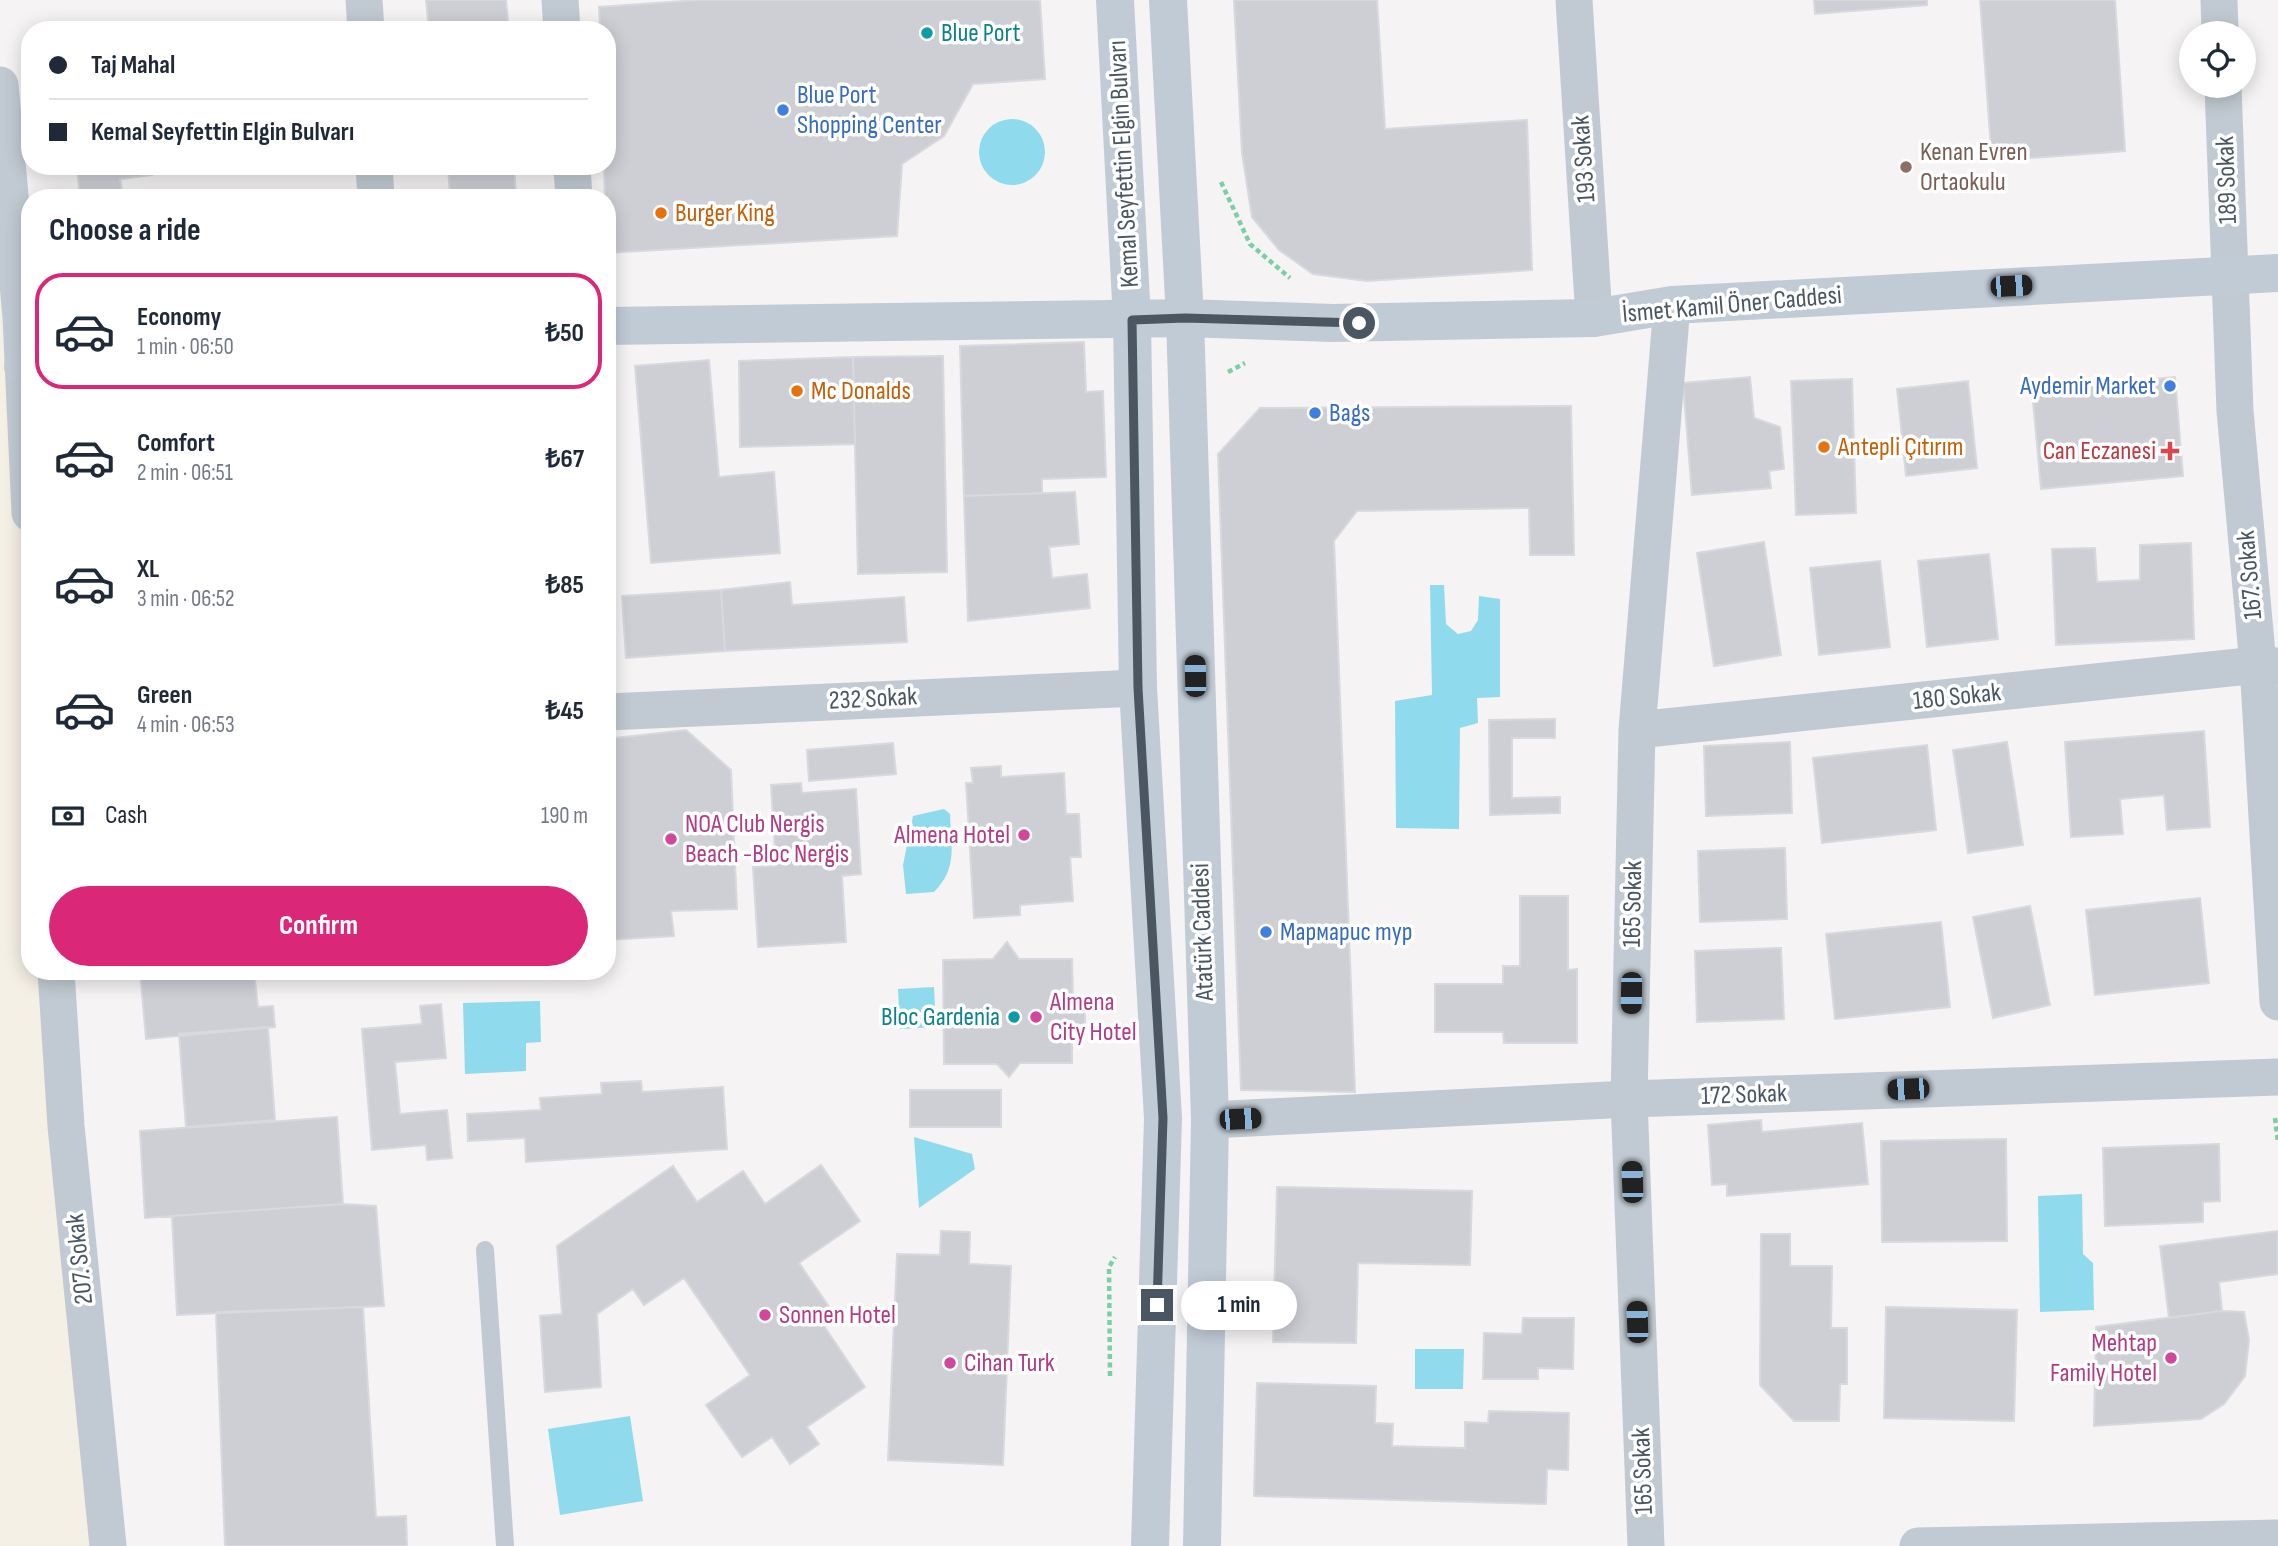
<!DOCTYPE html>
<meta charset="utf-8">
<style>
body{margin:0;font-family:"Sofia Sans Condensed",sans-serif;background:#f2f2f3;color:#1f2937;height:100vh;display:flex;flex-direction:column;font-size:26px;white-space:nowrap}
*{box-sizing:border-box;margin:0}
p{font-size:23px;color:#747a83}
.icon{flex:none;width:38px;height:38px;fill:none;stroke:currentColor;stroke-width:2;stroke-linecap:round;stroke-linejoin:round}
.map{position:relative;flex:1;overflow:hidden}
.panel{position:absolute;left:21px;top:189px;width:595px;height:791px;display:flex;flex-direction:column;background:#fff;border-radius:28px;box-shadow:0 4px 18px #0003}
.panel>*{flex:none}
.guide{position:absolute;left:21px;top:21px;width:595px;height:154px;border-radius:28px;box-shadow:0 4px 18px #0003;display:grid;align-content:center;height:154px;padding:0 28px;background:#fff}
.fabs{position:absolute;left:2179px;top:21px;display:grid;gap:14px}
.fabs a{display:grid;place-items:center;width:77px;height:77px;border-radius:50%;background:#fff;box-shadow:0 4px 18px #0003;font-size:35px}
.end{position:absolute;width:32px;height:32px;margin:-16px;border:9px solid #4a5661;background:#fff;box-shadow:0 0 0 4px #fff}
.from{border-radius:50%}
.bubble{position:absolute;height:49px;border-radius:24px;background:#fff;box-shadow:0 4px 18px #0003;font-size:23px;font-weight:700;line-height:49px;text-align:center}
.car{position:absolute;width:21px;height:42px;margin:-21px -10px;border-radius:9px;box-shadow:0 0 5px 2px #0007;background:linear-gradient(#222 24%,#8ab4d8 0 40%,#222 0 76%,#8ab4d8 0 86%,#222 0)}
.guide b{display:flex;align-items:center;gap:24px;height:66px;font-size:26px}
.guide b+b{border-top:2px solid #e0e1e3}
.guide i{width:18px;height:18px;background:#1f2937}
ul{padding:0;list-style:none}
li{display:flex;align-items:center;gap:21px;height:116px;margin:0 14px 10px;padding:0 14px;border:4px solid transparent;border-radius:28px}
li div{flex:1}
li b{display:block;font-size:26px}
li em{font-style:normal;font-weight:700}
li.selected{border-color:#db2777}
li>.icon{width:63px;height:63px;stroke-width:1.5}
h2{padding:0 28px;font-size:32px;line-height:84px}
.pay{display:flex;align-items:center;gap:18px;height:77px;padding:0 28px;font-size:26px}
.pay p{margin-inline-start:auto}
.primary-button{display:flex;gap:14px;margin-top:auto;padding:14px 28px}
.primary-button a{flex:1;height:80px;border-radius:42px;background:#db2777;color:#fff;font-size:28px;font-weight:700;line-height:80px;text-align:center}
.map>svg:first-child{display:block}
.sand{fill:#f5f0e5}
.water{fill:#90daee}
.building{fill:#cdcfd5;stroke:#d7d9de;stroke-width:2}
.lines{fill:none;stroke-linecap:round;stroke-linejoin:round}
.path{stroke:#7ad0a6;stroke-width:4.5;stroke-dasharray:5 3.5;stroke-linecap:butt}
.lane{stroke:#c1cad2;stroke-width:18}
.street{stroke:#c1cad2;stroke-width:37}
.secondary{stroke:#c1cbd6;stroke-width:38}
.route{stroke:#4a5661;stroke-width:9}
.culture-dot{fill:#0f9aa8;stroke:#fff;stroke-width:2.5}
.shop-dot{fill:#3f7fe0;stroke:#fff;stroke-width:2.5}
.education-dot{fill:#8d6e63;stroke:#fff;stroke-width:2.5}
.food-dot{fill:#e8710a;stroke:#fff;stroke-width:2.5}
.health-dot{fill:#e0444e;stroke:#fff;stroke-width:2.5}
.hotel-dot{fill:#d1479c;stroke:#fff;stroke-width:2.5}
.labels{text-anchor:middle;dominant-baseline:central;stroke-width:7;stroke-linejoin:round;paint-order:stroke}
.culture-label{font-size:26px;fill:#0d838f;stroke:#fff;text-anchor:start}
.shop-label{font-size:26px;fill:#366cbe;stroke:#fff;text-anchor:start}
.education-label{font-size:26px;fill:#785e54;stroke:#fff;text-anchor:start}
.street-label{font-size:26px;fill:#4a5661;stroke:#fff}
.food-label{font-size:26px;fill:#c56008;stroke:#fff;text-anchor:start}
.health-label{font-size:26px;fill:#be3a42;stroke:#fff;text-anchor:end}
.hotel-label{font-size:26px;fill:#b23c85;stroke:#fff;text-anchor:start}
</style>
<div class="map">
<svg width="2278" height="1546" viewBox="0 0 2278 1546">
<rect width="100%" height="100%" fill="#f5f3f3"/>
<!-- sand -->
<path class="sand" d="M 0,85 L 30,513 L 30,971 L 56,971 L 108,1546 L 0,1546 Z"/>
<!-- water -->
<path class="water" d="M979 152a33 33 0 1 1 66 0a33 33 0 1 1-66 0Z
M 1430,585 L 1444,585 L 1446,624 L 1458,634 L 1471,631 L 1478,620 L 1479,596 L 1500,599 L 1500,697 L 1477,698 L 1478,723 L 1460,728 L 1459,829 L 1396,828 L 1395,701 L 1432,695 Z
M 944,809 L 950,814 C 951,846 958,868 934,892 L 906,894 L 903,865 L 913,816 Z
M 934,987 L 936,1027 L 900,1029 L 898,989 Z
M 540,1001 L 541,1042 L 526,1043 L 526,1071 L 465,1074 L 463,1003 Z
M 914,1137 L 972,1154 L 975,1169 L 919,1208 Z
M 2082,1194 L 2083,1254 L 2093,1263 L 2094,1310 L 2040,1312 L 2038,1196 Z
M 1415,1349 L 1464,1349 L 1463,1389 L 1415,1389 Z
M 630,1416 L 643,1501 L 560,1515 L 548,1429 Z"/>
<!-- building -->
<path class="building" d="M 426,0 L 506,0 L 509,30 L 429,30 Z
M 698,0 L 1040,0 L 1045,79 L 973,84 L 944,136 L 902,164 L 897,236 L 607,253 L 607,198 L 605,198 L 604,166 L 607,166 L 607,30 L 600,30 L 599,7 Z
M 1234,0 L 1377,0 L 1385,129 L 1527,120 L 1532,270 L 1367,281 L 1313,274 L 1279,250 L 1252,217 L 1242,153 Z
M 1814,0 L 1927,0 L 1927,5 L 1815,14 Z
M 1980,0 L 2115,0 L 2125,151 L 1992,161 Z
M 77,166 L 151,166 L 152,175 L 120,179 L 123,198 L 80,198 Z
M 448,166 L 514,166 L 516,198 L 450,198 Z
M 1084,342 L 1086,392 L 1103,391 L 1106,477 L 1042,479 L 1042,493 L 964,496 L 960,346 Z
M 943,356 L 947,572 L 858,574 L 853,357 Z
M 853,357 L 855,444 L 740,447 L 739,361 Z
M 709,360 L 719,477 L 774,472 L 780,553 L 651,563 L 635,366 Z
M 1750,377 L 1754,418 L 1780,427 L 1784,469 L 1769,471 L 1771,488 L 1692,495 L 1683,383 Z
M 2175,377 L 2183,476 L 2041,489 L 2032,390 Z
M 1852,379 L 1856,513 L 1796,515 L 1791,381 Z
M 1968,381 L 1977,468 L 1906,476 L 1897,389 Z
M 1571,406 L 1574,555 L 1530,555 L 1529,508 L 1357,511 L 1334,541 L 1355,1092 L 1241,1090 L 1218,454 L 1260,408 Z
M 1075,492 L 1079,544 L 1049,547 L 1052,578 L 1087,574 L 1090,608 L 968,621 L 964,496 Z
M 1764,542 L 1781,655 L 1714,666 L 1697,553 Z
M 2191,543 L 2194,639 L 2056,645 L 2052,549 L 2095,548 L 2097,582 L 2140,580 L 2140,545 Z
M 1989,554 L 1998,639 L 1927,647 L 1918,561 Z
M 1880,561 L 1890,647 L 1819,655 L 1810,568 Z
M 790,582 L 792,605 L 904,597 L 907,642 L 725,651 L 721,590 Z
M 721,590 L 725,651 L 626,658 L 622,596 Z
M 1555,719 L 1555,738 L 1512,738 L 1512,798 L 1560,797 L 1560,813 L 1490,815 L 1489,720 Z
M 686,730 L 731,770 L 737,909 L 671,911 L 674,936 L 607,940 L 607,739 Z
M 2204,731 L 2210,827 L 2167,830 L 2164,795 L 2120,799 L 2123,834 L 2071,837 L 2065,742 Z
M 1790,742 L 1792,813 L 1706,816 L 1704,746 Z
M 2007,742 L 2023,845 L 1968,853 L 1953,750 Z
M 893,743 L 896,774 L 809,781 L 807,750 Z
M 1927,745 L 1936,830 L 1822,843 L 1813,758 Z
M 1001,766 L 1001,777 L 1064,773 L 1066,814 L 1079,814 L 1081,857 L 1070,857 L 1073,901 L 1020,905 L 1020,915 L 974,918 L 966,783 L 973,783 L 971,768 Z
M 801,783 L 802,793 L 856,789 L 861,874 L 842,876 L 846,942 L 758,947 L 753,867 L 776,866 L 771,785 Z
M 1785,848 L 1787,919 L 1700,922 L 1698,851 Z
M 1520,896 L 1568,896 L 1568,970 L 1577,969 L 1577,1043 L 1504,1043 L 1503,1032 L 1435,1032 L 1435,984 L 1503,984 L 1503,966 L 1520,966 Z
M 2200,898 L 2209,983 L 2095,995 L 2086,910 Z
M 2030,906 L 2050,1005 L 1993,1018 L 1973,917 Z
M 1941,922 L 1950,1007 L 1835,1019 L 1826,934 Z
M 1007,942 L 1019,959 L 1072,959 L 1073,1002 L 1085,1008 L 1085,1026 L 1072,1031 L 1072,1063 L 1020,1063 L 1009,1077 L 997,1064 L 944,1064 L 943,960 L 993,959 Z
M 1781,948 L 1784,1019 L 1697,1022 L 1695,951 Z
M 140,971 L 254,971 L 258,1007 L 273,1006 L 275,1027 L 146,1039 Z
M 441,1004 L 446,1058 L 395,1062 L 400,1114 L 447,1110 L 452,1158 L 427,1160 L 426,1145 L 372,1150 L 362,1029 L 422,1024 L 420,1006 Z
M 268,1027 L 275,1120 L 186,1127 L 179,1034 Z
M 641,1081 L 642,1092 L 723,1087 L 727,1149 L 526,1162 L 525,1138 L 468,1141 L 467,1114 L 541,1110 L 540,1098 L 602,1094 L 601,1083 Z
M 910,1090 L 1001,1090 L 1001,1127 L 910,1127 Z
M 337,1117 L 343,1204 L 145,1218 L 140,1131 Z
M 1761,1120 L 1762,1132 L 1862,1123 L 1868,1184 L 1727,1196 L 1727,1184 L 1712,1185 L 1708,1125 Z
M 2006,1139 L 2007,1241 L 1882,1242 L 1881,1141 Z
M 2219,1144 L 2220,1201 L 2203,1202 L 2203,1222 L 2105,1226 L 2103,1148 Z
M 821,1165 L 860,1221 L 799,1263 L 830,1308 L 818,1317 L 865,1387 L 807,1427 L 819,1444 L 790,1464 L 772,1437 L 742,1457 L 706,1405 L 750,1375 L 684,1278 L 644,1305 L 633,1289 L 597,1314 L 601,1387 L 545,1392 L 540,1316 L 562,1314 L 557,1246 L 673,1166 L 697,1202 L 743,1171 L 765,1204 Z
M 1277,1187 L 1472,1191 L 1470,1265 L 1358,1263 L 1356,1343 L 1273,1342 Z
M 343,1204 L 376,1206 L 384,1306 L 177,1315 L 172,1216 Z
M 941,1231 L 970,1232 L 969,1264 L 1011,1266 L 1003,1465 L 888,1460 L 897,1254 L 940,1255 Z
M 2278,1231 L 2278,1274 L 2219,1282 L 2222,1311 L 2169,1318 L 2160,1246 Z
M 1761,1234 L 1790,1234 L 1790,1266 L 1832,1266 L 1831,1328 L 1847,1328 L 1847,1384 L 1840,1384 L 1839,1421 L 1794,1421 L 1760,1385 Z
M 363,1307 L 376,1517 L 406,1516 L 407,1546 L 225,1546 L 216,1312 Z
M 1886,1307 L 2017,1310 L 2014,1421 L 1884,1418 Z
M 2222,1311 L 2244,1312 L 2249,1340 L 2245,1376 L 2224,1404 L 2201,1419 L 2094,1426 L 2096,1327 Z
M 1523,1318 L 1574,1318 L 1573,1369 L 1538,1368 L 1538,1379 L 1483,1379 L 1484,1333 L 1522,1334 Z
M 1257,1383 L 1376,1386 L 1375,1423 L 1393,1424 L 1392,1446 L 1465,1448 L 1465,1422 L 1488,1423 L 1489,1411 L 1569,1413 L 1568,1470 L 1547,1469 L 1546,1504 L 1254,1496 Z"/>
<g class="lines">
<!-- path -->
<path class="path" d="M 1221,182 L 1250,244 L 1290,278
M 1228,372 L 1245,363
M 2275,1118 L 2278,1143
M 1110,1376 L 1109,1267 L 1115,1257"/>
<!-- lane -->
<path class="lane" d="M 485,1250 L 505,1546"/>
<!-- street -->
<path class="street" d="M 364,0 L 366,30
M 560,0 L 562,30
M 1574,0 L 1594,318
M 2219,0 L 2220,33
M 0,85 L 21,317 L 30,513
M 2223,86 L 2235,411 L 2258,665 L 2278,1002
M 374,166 L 376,198
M 572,166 L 574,198
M 607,712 L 1138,688
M 1637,730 L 2258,665 L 2278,666
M 56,971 L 66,1126 L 108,1546
M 1210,1120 L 1629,1099 L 2278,1077
M 1646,1546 L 1629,1099 L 1637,730 L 1672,305
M 1918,1546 L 2278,1538"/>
<!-- secondary -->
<path class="secondary" d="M 1115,0 L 1132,320 L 1138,688 L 1163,1118 L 1150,1546
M 1168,0 L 1185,318 L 1210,1120 L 1202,1546
M 607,326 L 1185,318 L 1333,323 L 1594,318 L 1672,305 L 2278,273
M 23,366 L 30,366"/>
</g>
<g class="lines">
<!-- route -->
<path class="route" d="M 1157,1305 L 1163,1118 L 1138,688 L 1132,320 L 1185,318 L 1359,323"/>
</g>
<!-- markers -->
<g class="culture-dot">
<circle cx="927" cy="33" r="7"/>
<circle cx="1014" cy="1017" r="7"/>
</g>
<g class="shop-dot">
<circle cx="783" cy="110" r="7"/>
<circle cx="2170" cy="386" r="7"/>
<circle cx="1315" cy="413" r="7"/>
<circle cx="1266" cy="932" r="7"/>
</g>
<circle class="education-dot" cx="1906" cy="167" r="7"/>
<g class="food-dot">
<circle cx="661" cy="213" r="7"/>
<circle cx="797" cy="391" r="7"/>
<circle cx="1824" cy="447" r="7"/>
</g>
<path class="health-dot" d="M2166.5 440.5h7v7h7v7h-7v7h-7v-7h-7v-7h7z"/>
<g class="hotel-dot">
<circle cx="1024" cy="835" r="7"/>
<circle cx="671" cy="839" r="7"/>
<circle cx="1036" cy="1017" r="7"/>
<circle cx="765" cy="1315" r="7"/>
<circle cx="2171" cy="1358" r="7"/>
<circle cx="950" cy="1363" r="7"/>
</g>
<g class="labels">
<!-- culture labels -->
<g class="culture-label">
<text x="941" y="33">Blue Port</text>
<text x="1000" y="1017" text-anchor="end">Bloc Gardenia</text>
</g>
<!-- shop labels -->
<g class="shop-label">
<text x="797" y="95">Blue Port<tspan x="797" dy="30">Shopping Center</tspan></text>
<text x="2156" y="386" text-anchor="end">Aydemir Market</text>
<text x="1329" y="413">Bags</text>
<text x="1280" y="932">Мармарис тур</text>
</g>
<!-- education labels -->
<g class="education-label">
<text x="1920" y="152">Kenan Evren<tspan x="1920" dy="30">Ortaokulu</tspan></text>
</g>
<!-- street labels -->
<g class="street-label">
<text transform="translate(1584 159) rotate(-94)">193 Sokak</text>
<text transform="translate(1124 164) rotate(-93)">Kemal Seyfettin Elgin Bulvarı</text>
<text transform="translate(2227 180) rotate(-92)">189 Sokak</text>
<text transform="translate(1732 305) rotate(-5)">İsmet Kamil Öner Caddesi</text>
<text transform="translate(2250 575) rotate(-95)">167. Sokak</text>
<text transform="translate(1957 697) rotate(-6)">180 Sokak</text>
<text transform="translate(873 699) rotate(-3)">232 Sokak</text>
<text transform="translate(1633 904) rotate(-89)">165 Sokak</text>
<text transform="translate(1203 932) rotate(-92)">Atatürk Caddesi</text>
<text transform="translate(1744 1095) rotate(-2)">172 Sokak</text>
<text transform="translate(80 1259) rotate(-96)">207. Sokak</text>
<text transform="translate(1643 1471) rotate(-92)">165 Sokak</text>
</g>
<!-- food labels -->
<g class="food-label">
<text x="675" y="213">Burger King</text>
<text x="811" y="391">Mc Donalds</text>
<text x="1838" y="447">Antepli Çıtırım</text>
</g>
<!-- health labels -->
<g class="health-label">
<text x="2156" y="451">Can Eczanesi</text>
</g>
<!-- hotel labels -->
<g class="hotel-label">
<text x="685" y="824">NOA Club Nergis<tspan x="685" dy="30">Beach -Bloc Nergis</tspan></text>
<text x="1010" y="835" text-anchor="end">Almena Hotel</text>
<text x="1050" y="1002">Almena<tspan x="1050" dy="30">City Hotel</tspan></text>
<text x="779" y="1315">Sonnen Hotel</text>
<text x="2157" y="1343" text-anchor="end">Mehtap<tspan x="2157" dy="30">Family Hotel</tspan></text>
<text x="964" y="1363">Cihan Turk</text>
</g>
</g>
</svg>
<div class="fabs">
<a><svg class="icon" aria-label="locate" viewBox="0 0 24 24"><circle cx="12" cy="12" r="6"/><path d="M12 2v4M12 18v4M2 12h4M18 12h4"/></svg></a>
</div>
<i class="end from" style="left:1359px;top:323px"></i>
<i class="end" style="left:1157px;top:1305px"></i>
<div class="bubble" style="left:1181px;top:1281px;width:116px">1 min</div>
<i class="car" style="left:2011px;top:286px;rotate:87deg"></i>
<i class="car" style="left:1195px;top:676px;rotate:359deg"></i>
<i class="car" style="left:1631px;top:993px;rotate:181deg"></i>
<i class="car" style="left:1908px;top:1089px;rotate:268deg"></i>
<i class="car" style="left:1240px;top:1119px;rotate:87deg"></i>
<i class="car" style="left:1632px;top:1182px;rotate:358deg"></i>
<i class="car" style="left:1637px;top:1322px;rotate:358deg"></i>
<div class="guide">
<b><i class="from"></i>Taj Mahal</b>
<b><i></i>Kemal Seyfettin Elgin Bulvarı</b>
</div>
<section class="panel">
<h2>Choose a ride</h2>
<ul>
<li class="selected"><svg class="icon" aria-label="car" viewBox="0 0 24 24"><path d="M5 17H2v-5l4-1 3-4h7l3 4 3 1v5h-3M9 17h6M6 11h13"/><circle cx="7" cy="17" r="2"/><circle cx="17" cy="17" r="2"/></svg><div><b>Economy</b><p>1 min · 06:50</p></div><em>₺50</em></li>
<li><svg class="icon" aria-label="car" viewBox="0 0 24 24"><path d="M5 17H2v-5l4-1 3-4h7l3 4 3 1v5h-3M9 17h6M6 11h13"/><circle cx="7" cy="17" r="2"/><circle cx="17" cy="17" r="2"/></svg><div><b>Comfort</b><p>2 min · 06:51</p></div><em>₺67</em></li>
<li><svg class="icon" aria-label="car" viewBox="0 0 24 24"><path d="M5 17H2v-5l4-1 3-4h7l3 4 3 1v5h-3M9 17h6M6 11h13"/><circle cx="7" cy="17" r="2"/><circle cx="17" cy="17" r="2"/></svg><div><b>XL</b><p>3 min · 06:52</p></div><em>₺85</em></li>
<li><svg class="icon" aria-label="car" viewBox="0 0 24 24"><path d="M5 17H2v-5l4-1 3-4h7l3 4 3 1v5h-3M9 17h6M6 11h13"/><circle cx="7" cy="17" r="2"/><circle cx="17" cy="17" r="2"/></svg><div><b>Green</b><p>4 min · 06:53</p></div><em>₺45</em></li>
</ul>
<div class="pay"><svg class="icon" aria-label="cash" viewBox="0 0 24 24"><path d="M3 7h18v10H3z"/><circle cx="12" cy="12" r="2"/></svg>Cash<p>190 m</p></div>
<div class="primary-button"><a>Confirm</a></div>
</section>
</div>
